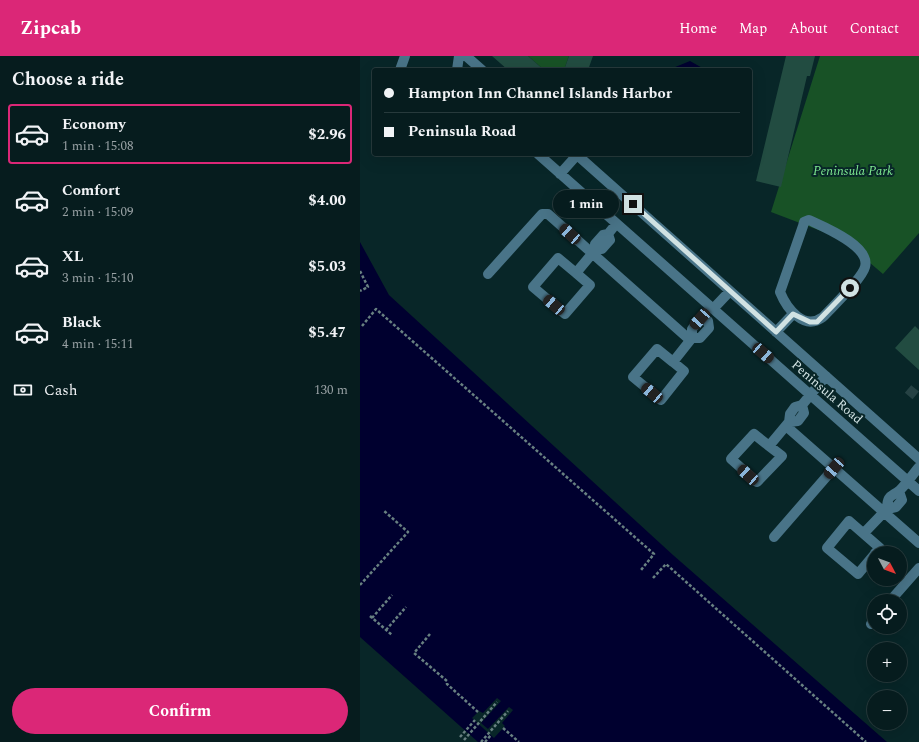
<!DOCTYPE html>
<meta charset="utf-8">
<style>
body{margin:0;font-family:Spectral,serif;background:#14292b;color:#f1f3f6;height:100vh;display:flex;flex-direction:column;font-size:15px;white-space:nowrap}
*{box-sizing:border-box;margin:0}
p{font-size:13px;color:#98a1a4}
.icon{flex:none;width:22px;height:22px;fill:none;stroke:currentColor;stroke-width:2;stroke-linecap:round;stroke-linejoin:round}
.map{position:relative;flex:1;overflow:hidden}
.panel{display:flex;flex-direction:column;background:#061c1e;width:360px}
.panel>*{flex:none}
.top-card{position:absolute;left:12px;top:12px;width:380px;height:88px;border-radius:4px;box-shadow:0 4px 16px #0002,0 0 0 1px #273a3c;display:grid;align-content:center;height:88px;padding:0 12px;background:#061c1e}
.needle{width:26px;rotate:131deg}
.fabs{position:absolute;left:507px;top:490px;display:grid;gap:8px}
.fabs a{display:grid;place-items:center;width:40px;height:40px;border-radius:50%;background:#061c1e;box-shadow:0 4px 16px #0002,0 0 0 1px #273a3c;font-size:20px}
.end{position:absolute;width:18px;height:18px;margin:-9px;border:5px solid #d1e2e3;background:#111;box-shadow:0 0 0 2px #111}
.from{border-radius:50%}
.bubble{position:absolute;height:28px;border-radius:14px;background:#061c1e;box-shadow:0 4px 16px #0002,0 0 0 1px #273a3c;font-size:13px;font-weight:700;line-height:28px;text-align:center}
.car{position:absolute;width:12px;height:24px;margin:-12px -6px;border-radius:5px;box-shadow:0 0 3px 1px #0007;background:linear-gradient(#222 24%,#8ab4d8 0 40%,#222 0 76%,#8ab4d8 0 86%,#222 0)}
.top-card b{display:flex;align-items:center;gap:14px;height:38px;font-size:15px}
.top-card b+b{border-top:1px solid #273a3c}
.top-card i{width:10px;height:10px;background:#f1f3f6}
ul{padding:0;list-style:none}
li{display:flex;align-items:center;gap:12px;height:60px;margin:0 8px 6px;padding:0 4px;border:2px solid transparent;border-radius:4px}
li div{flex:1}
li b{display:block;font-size:15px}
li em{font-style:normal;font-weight:700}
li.selected{border-color:#db2777}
li>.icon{width:36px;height:36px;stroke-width:1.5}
h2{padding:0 12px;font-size:18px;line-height:48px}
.pay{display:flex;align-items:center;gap:10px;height:44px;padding:0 12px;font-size:15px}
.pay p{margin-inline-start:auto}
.button{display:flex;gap:8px;margin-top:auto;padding:8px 12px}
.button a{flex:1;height:46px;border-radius:24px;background:#db2777;color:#fff;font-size:16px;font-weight:700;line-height:46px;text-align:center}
header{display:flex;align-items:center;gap:24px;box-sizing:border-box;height:56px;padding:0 20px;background:#db2777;color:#fff}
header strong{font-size:19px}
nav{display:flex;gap:22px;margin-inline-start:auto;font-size:14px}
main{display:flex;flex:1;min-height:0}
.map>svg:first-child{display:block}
.green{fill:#185226}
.water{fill:#00002f}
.pier{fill:#082628}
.building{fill:#224c41}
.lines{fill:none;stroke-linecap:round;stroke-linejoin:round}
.minor-tunnel{stroke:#264244;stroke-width:10;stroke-dasharray:10 5;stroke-linecap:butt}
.path{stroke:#688081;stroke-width:2.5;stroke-dasharray:3 2;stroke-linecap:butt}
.minor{stroke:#497488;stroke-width:10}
.route{stroke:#d1e2e3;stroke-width:5}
.labels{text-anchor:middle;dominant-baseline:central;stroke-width:4;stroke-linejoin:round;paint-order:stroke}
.park-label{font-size:13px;font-style:italic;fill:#7ee890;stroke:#082628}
.street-label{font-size:13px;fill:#d1e2e3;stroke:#082628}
</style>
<header>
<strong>Zipcab</strong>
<nav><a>Home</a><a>Map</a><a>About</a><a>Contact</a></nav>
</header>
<main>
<section class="panel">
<h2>Choose a ride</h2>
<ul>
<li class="selected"><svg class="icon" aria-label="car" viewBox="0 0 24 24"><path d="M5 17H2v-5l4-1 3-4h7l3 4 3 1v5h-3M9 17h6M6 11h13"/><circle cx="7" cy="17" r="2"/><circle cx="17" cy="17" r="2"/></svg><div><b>Economy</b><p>1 min · 15:08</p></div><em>$2.96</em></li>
<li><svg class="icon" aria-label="car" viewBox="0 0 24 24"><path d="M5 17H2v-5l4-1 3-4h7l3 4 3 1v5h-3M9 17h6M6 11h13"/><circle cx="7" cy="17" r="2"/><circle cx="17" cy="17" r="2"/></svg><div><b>Comfort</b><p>2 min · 15:09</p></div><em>$4.00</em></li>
<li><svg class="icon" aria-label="car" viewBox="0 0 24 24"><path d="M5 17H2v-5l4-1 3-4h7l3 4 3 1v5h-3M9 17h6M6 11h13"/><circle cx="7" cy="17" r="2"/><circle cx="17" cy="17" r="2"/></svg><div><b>XL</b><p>3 min · 15:10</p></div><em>$5.03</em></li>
<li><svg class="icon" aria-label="car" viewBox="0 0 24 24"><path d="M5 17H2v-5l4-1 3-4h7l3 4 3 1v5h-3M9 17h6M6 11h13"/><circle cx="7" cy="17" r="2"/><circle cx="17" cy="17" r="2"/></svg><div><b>Black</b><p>4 min · 15:11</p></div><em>$5.47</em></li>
</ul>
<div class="pay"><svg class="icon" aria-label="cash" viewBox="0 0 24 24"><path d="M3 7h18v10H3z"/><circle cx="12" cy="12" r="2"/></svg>Cash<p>130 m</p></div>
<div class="button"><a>Confirm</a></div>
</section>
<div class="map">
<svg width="559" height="686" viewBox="0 0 559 686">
<rect width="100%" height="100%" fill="#082628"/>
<!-- green -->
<path class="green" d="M 168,0 L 209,0 L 204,14 L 184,14 Z
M 460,0 L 559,0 L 559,177 L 523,218 L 482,183 L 411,156 Z"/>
<!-- water -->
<path class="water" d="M 330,5 L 346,14 L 308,14 Z
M 0,186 L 29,239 L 313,499 L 527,686 L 118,686 L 0,581 Z"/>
<!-- pier -->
<path class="pier" d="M 137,642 L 141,645 L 121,667 L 128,673 L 149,651 L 153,654 L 142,667 L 145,670 L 134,682 L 112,662 L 119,655 L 123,657 Z"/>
<!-- building -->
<path class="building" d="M 132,0 L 168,0 L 184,14 L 148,14 Z
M 209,0 L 233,0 L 228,14 L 204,14 Z
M 426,0 L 455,0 L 450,20 L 447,20 L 421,131 L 396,125 Z
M 555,270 L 559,274 L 559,314 L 535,292 Z"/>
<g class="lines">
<!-- minor-tunnel -->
<path class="minor-tunnel" d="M 548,333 L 559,342"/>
<!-- path -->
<path class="path" d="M 0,215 L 8,231 L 0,235
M 2,270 L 16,253 L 294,498 L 281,514
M 293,522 L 306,508 L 506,686
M 0,529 L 48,476 L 23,454
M 10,560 L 32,579
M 12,562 L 32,539
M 26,574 L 46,551
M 70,578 L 54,597 L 87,625 L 87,628 L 118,656
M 143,672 L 159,686
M 100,681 L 115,664
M 104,684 L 137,646
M 121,686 L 148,655
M 125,686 L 131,679"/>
<!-- minor -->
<path class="minor" d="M 106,0 L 122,14
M 40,14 L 45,0
M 97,14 L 99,0
M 178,98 L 559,435
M 216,98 L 559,403
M 200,118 L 217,99
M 449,164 C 464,171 511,190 505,211 C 502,223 472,251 463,261 C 444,275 427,253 420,236 L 443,170 L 444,166 Z
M 248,178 L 250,184 L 242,193 L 236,193 L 235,188 L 243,179 L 248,178 L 256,168
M 216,217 L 198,202 L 173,231 L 205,258 L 230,229 L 216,217 L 236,193
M 128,218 L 182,158 L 188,158 L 330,284
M 353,253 L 370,235
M 340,263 L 348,265 L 349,272 L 340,282 L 332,282 L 332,273 Z
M 416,276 L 433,258
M 313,306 L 324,315 L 301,344 L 273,321 L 297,293 L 313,306 L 332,282
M 442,349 L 444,357 L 438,365 L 429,366 L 430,358 L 435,351 L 442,349 L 466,320
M 426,370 L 559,487
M 409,390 L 422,400 L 397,426 L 371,403 L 394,378 L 409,390 L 429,366
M 539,435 L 542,444 L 536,451 L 527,453 C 527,438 532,441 540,434 C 547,427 553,418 559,411
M 504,477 L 527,453
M 414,481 L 474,412
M 514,499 L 498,518 L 467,492 L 489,465 L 520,492 L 515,497
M 530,545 L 559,512
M 511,568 L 514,564"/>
</g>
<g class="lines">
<!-- route -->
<path class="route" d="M 273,148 L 416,276 L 433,258 L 450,266 L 457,266 L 490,232"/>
</g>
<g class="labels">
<!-- park labels -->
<g class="park-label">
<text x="493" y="115">Peninsula Park</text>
</g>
<!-- street labels -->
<g class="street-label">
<text transform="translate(467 336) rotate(41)">Peninsula Road</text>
</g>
</g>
</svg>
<div class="fabs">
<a><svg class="needle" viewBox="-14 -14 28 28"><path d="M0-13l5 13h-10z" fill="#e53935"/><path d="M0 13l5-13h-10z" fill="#98a1a4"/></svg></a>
<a><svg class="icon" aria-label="locate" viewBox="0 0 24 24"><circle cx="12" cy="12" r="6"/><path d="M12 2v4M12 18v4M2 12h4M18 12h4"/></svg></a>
<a>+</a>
<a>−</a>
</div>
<i class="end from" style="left:490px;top:232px"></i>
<i class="end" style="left:273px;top:148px"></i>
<div class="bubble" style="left:193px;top:134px;width:66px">1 min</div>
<i class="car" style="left:210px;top:178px;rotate:312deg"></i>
<i class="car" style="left:194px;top:249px;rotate:310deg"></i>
<i class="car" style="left:340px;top:263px;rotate:222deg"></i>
<i class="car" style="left:403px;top:297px;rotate:131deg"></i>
<i class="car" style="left:292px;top:337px;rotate:310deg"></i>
<i class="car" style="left:474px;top:412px;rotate:221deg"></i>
<i class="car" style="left:388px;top:419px;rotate:312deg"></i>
<div class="top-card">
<b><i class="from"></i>Hampton Inn Channel Islands Harbor</b>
<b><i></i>Peninsula Road</b>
</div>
</div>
</main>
